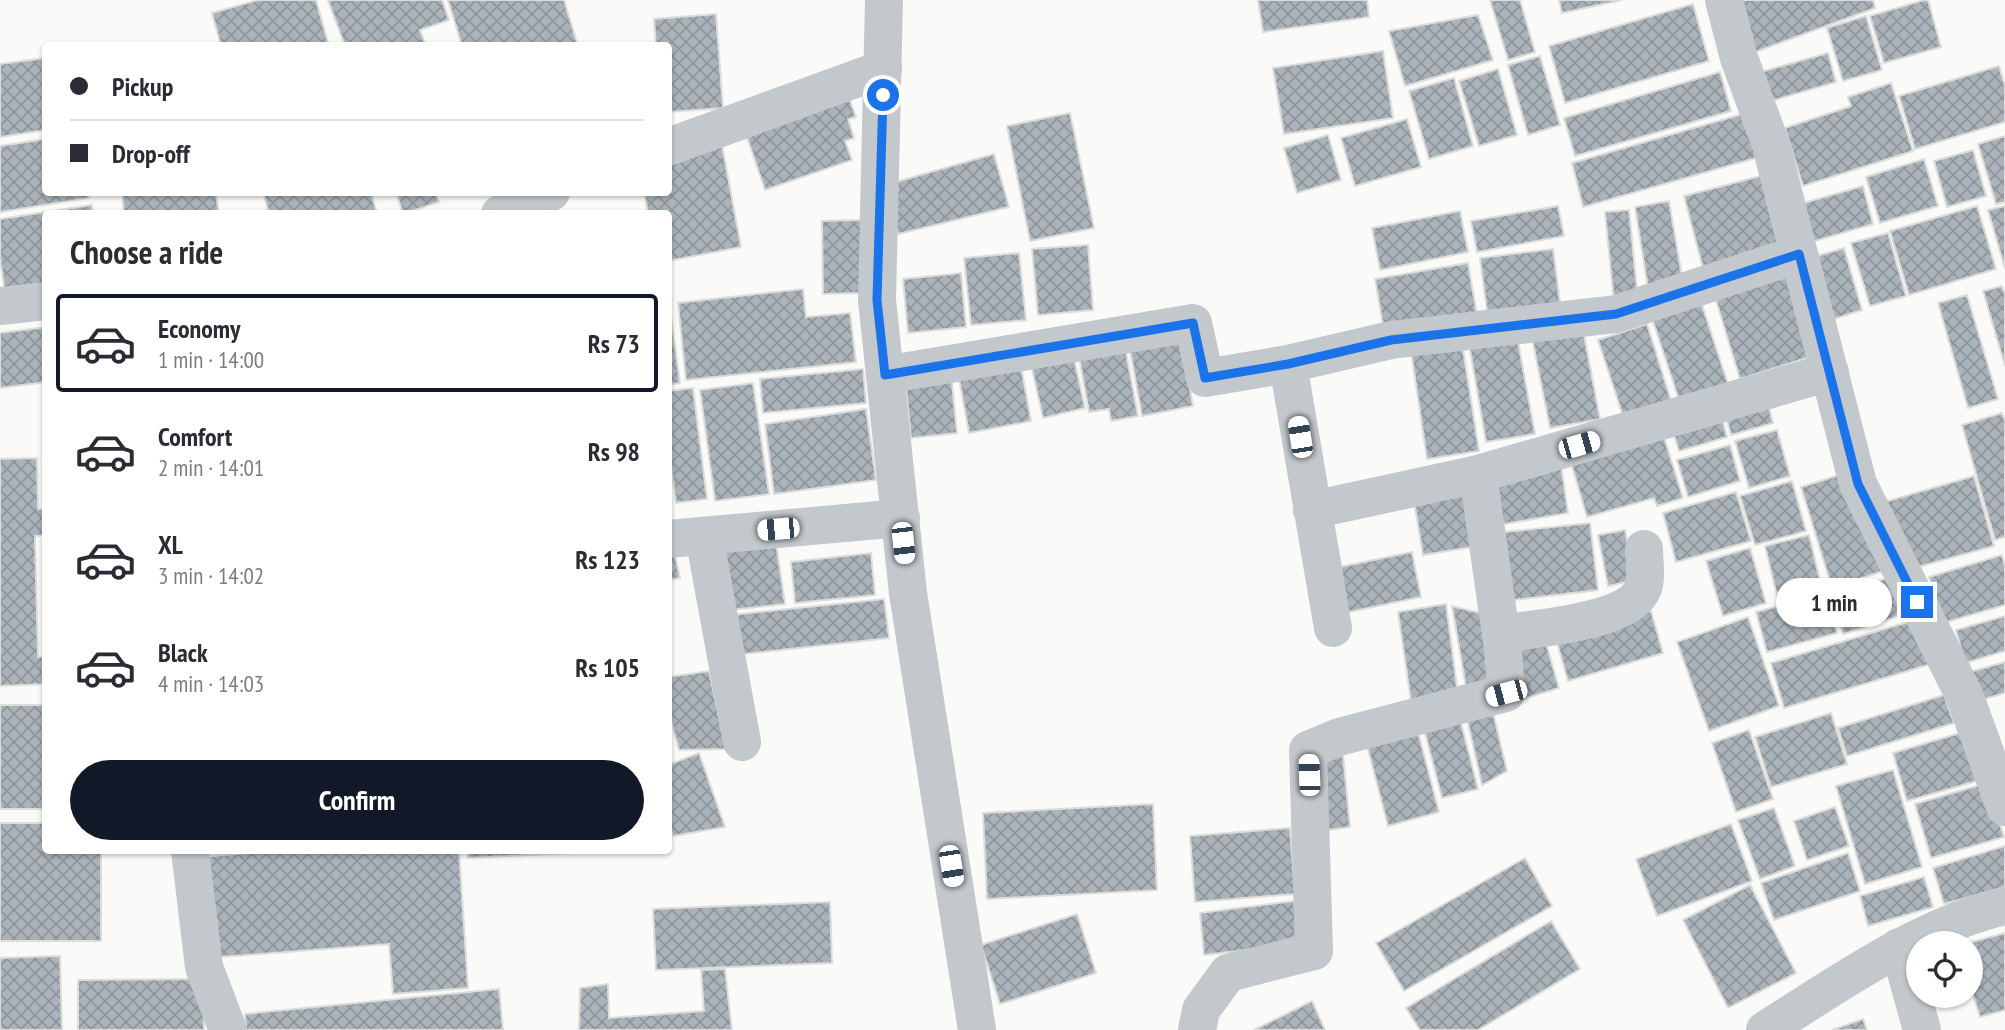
<!DOCTYPE html>
<meta charset="utf-8">
<style>
body{margin:0;font-family:"PT Sans Narrow",sans-serif;background:#f7f7f7;color:#2b2b33;height:100vh;display:flex;flex-direction:column;font-size:26px;white-space:nowrap}
*{box-sizing:border-box;margin:0}
p{font-size:23px;color:#7c7c81}
.icon{flex:none;width:38px;height:38px;fill:none;stroke:currentColor;stroke-width:2;stroke-linecap:round;stroke-linejoin:round}
.map{position:relative;flex:1;overflow:hidden}
.sheet{position:absolute;left:42px;top:210px;width:630px;height:644px;display:flex;flex-direction:column;background:#fff;border-radius:7px;box-shadow:0 2px 5px #0004}
.sheet>*{flex:none}
.guide{position:absolute;left:42px;top:42px;width:630px;height:154px;border-radius:7px;box-shadow:0 2px 5px #0004;display:grid;align-content:center;height:154px;padding:0 28px;background:#fff}
.buttons{position:absolute;left:1906px;top:931px;display:grid;gap:14px}
.buttons a{display:grid;place-items:center;width:77px;height:77px;border-radius:50%;background:#fff;box-shadow:0 2px 5px #0004;font-size:35px}
.end{position:absolute;width:32px;height:32px;margin:-16px;border:9px solid #1a73e8;background:#fff;box-shadow:0 0 0 4px #fff}
.from{border-radius:50%}
.bubble{position:absolute;height:49px;border-radius:24px;background:#fff;box-shadow:0 2px 5px #0004;font-size:23px;font-weight:600;line-height:49px;text-align:center}
.car{position:absolute;width:21px;height:42px;margin:-21px -10px;border-radius:9px;box-shadow:0 0 5px 2px #0007;background:linear-gradient(#fff 24%,#345 0 40%,#fff 0 76%,#345 0 86%,#fff 0)}
.guide b{display:flex;align-items:center;gap:24px;height:66px;font-size:26px}
.guide b+b{border-top:2px solid #e1e1e2}
.guide i{width:18px;height:18px;background:#2b2b33}
ul{padding:0;list-style:none}
li{display:flex;align-items:center;gap:21px;height:98px;margin:0 14px 10px;padding:0 14px;border:4px solid transparent;border-radius:7px}
li div{flex:1}
li b{display:block;font-size:26px}
li em{font-style:normal;font-weight:600}
li.on{border-color:#111827}
li>.icon{width:63px;height:63px;stroke-width:1.5}
h2{padding:0 28px;font-size:32px;line-height:84px}
.button{display:flex;gap:14px;margin-top:auto;padding:14px 28px}
.button a{flex:1;height:80px;border-radius:42px;background:#111827;color:#fff;font-size:28px;font-weight:600;line-height:80px;text-align:center}
.map>svg:first-child{display:block}
.building{fill:url(#building-cross-hatch);stroke:#dcdcda;stroke-width:2}
.lines{fill:none;stroke-linecap:round;stroke-linejoin:round}
.minor{stroke:#c3c8cc;stroke-width:38}
.tertiary{stroke:#c3c8cc;stroke-width:38}
.route{stroke:#1a73e8;stroke-width:9}
</style>
<div class="map">
<svg width="2005" height="1030" viewBox="0 0 2005 1030">
<defs>
<pattern id="building-cross-hatch" width="8" height="8" patternUnits="userSpaceOnUse" patternTransform="scale(1.75)"><rect width="8" height="8" fill="#aab3b9"/><path d="M0 0l8 8M0 8l8-8" fill="none" stroke="#8e969c"/></pattern>
</defs>
<rect width="100%" height="100%" fill="#fafaf8"/>
<!-- building -->
<path class="building" d="M 258,0 L 316,0 L 329,46 L 221,46 L 212,13 Z
M 328,0 L 442,0 L 449,20 L 420,30 L 426,46 L 345,46 Z
M 448,0 L 564,0 L 578,46 L 462,46 Z
M 1258,0 L 1367,0 L 1369,17 L 1263,32 Z
M 1490,0 L 1520,0 L 1535,52 L 1508,60 Z
M 1559,0 L 1622,0 L 1562,13 Z
M 1722,0 L 1873,0 L 1875,8 L 1739,58 Z
M 1924,0 L 1928,0 L 1941,47 L 1884,63 L 1870,16 Z
M 1693,4 L 1709,61 L 1565,103 L 1549,46 Z
M 716,14 L 723,108 L 668,112 L 668,46 L 656,46 L 654,19 Z
M 1478,15 L 1493,60 L 1405,86 L 1389,31 Z
M 1866,16 L 1882,70 L 1843,81 L 1827,28 Z
M 1383,51 L 1393,118 L 1284,134 L 1273,68 Z
M 1828,53 L 1836,82 L 1751,107 L 1743,77 Z
M 1540,56 L 1560,125 L 1528,135 L 1508,65 Z
M 46,58 L 46,130 L 0,137 L 0,64 Z
M 1999,66 L 2005,86 L 2005,122 L 1915,149 L 1899,96 Z
M 1498,69 L 1517,135 L 1479,146 L 1459,81 Z
M 1720,72 L 1731,111 L 1575,156 L 1564,118 Z
M 1454,78 L 1473,146 L 1429,159 L 1409,91 Z
M 1891,83 L 1913,151 L 1803,186 L 1785,128 L 1851,106 L 1848,97 Z
M 848,95 L 856,117 L 848,119 L 854,138 L 845,141 L 852,160 L 765,190 L 745,131 Z
M 1070,113 L 1094,228 L 1030,241 L 1007,126 Z
M 1746,113 L 1763,156 L 1583,207 L 1572,163 Z
M 1407,119 L 1421,167 L 1355,186 L 1341,138 Z
M 1328,135 L 1341,180 L 1297,193 L 1284,148 Z
M 2005,136 L 2005,202 L 1996,204 L 1978,144 Z
M 46,139 L 46,192 L 89,192 L 89,198 L 0,212 L 0,146 Z
M 722,145 L 741,247 L 668,261 L 668,214 L 648,214 L 644,192 L 668,192 L 668,155 Z
M 1973,150 L 1986,196 L 1947,207 L 1934,161 Z
M 994,154 L 1009,207 L 898,234 L 882,186 Z
M 1924,159 L 1938,206 L 1880,223 L 1866,177 Z
M 1761,176 L 1780,252 L 1704,272 L 1684,196 Z
M 1863,186 L 1873,224 L 1808,243 L 1797,205 Z
M 122,192 L 216,192 L 219,214 L 124,214 Z
M 263,192 L 371,192 L 377,214 L 269,214 Z
M 396,192 L 435,192 L 439,202 L 403,214 Z
M 1669,201 L 1684,288 L 1649,294 L 1635,207 Z
M 92,205 L 93,214 L 46,214 L 46,293 L 6,299 L 0,258 L 0,219 Z
M 1558,206 L 1564,236 L 1477,252 L 1471,221 Z
M 1977,206 L 1996,269 L 1909,295 L 1890,231 Z
M 2005,206 L 2005,269 L 1988,210 Z
M 1629,210 L 1638,300 L 1614,302 L 1605,212 Z
M 1460,211 L 1468,252 L 1380,270 L 1372,228 Z
M 861,220 L 862,293 L 823,294 L 822,221 Z
M 1888,233 L 1906,296 L 1870,306 L 1851,243 Z
M 1088,245 L 1093,310 L 1038,315 L 1032,249 Z
M 1844,248 L 1862,310 L 1825,322 L 1807,259 Z
M 1553,249 L 1561,310 L 1488,319 L 1480,258 Z
M 1019,253 L 1026,320 L 971,325 L 964,258 Z
M 1468,263 L 1478,321 L 1385,337 L 1375,279 Z
M 961,273 L 966,327 L 908,333 L 903,279 Z
M 1790,273 L 1816,355 L 1740,379 L 1715,297 Z
M 2002,286 L 2005,294 L 2005,366 L 1983,291 Z
M 803,289 L 806,317 L 850,313 L 856,362 L 686,380 L 678,303 Z
M 668,294 L 680,383 L 668,385 Z
M 1967,295 L 1998,399 L 1968,408 L 1938,303 Z
M 1700,299 L 1728,384 L 1679,400 L 1651,315 Z
M 1582,324 L 1600,419 L 1550,428 L 1531,333 Z
M 1647,324 L 1672,404 L 1624,419 L 1598,340 Z
M 46,327 L 46,382 L 0,388 L 0,333 Z
M 1180,335 L 1193,406 L 1142,416 L 1129,344 Z
M 1517,336 L 1535,434 L 1486,442 L 1469,344 Z
M 1124,342 L 1138,416 L 1111,421 L 1109,409 L 1089,412 L 1078,351 Z
M 1462,343 L 1479,451 L 1427,459 L 1411,351 Z
M 1072,350 L 1085,408 L 1043,418 L 1030,360 Z
M 1020,361 L 1031,421 L 969,433 L 958,373 Z
M 863,369 L 866,403 L 763,413 L 760,379 Z
M 951,374 L 957,433 L 911,438 L 905,379 Z
M 753,383 L 769,494 L 715,501 L 700,390 Z
M 693,388 L 707,499 L 676,503 L 668,444 L 668,391 Z
M 1765,394 L 1773,423 L 1731,435 L 1723,407 Z
M 1719,407 L 1727,437 L 1679,451 L 1670,422 Z
M 866,409 L 876,480 L 774,494 L 765,424 Z
M 2002,413 L 2005,421 L 2005,537 L 1995,540 L 1962,425 Z
M 1660,424 L 1683,498 L 1657,506 L 1654,498 L 1587,517 L 1569,456 Z
M 1777,430 L 1790,476 L 1749,488 L 1735,441 Z
M 1730,445 L 1740,481 L 1688,497 L 1677,460 Z
M 1560,457 L 1568,513 L 1493,526 L 1485,479 Z
M 37,458 L 38,509 L 46,509 L 46,535 L 35,536 L 38,657 L 46,657 L 46,684 L 0,686 L 0,459 Z
M 1852,471 L 1883,571 L 1832,588 L 1801,487 Z
M 1974,476 L 1994,546 L 1903,571 L 1881,503 Z
M 1792,481 L 1806,531 L 1755,545 L 1740,496 Z
M 1468,486 L 1478,546 L 1423,555 L 1413,495 Z
M 1736,492 L 1751,541 L 1676,562 L 1663,513 Z
M 1590,523 L 1598,590 L 1504,601 L 1496,533 Z
M 1625,530 L 1635,580 L 1608,586 L 1598,535 Z
M 1809,535 L 1822,589 L 1778,600 L 1765,546 Z
M 775,536 L 785,604 L 722,611 L 716,543 Z
M 1750,548 L 1766,603 L 1723,616 L 1706,561 Z
M 674,550 L 680,578 L 668,580 L 668,551 Z
M 1412,552 L 1421,597 L 1344,613 L 1335,568 Z
M 871,553 L 875,595 L 795,603 L 791,562 Z
M 2002,555 L 2005,566 L 2005,605 L 1943,623 L 1929,577 Z
M 1899,574 L 1912,612 L 1843,634 L 1831,597 Z
M 1826,593 L 1837,633 L 1767,652 L 1756,612 Z
M 884,599 L 889,638 L 735,655 L 731,615 Z
M 1446,604 L 1458,695 L 1411,701 L 1398,612 Z
M 1452,606 L 1488,615 L 1500,688 L 1467,693 Z
M 1651,611 L 1663,653 L 1568,681 L 1556,639 Z
M 2005,616 L 2005,651 L 1965,663 L 1956,630 Z
M 1748,617 L 1779,706 L 1709,731 L 1677,642 Z
M 1918,619 L 1931,664 L 1784,708 L 1771,663 Z
M 1543,633 L 1559,688 L 1526,698 L 1509,642 Z
M 2005,662 L 2005,693 L 1971,703 L 1963,674 Z
M 709,671 L 726,749 L 679,750 L 668,710 L 668,677 Z
M 1944,695 L 1954,723 L 1847,756 L 1838,728 Z
M 0,705 L 46,705 L 46,809 L 0,809 Z
M 1492,708 L 1507,771 L 1482,785 L 1466,714 Z
M 1831,713 L 1847,764 L 1771,787 L 1755,737 Z
M 1459,715 L 1478,789 L 1442,798 L 1423,725 Z
M 1749,730 L 1773,799 L 1736,812 L 1712,743 Z
M 1970,730 L 1984,779 L 1907,801 L 1893,753 Z
M 1418,732 L 1439,812 L 1388,826 L 1367,745 Z
M 699,753 L 725,827 L 673,836 L 668,823 L 668,765 Z
M 1343,755 L 1350,827 L 1320,831 L 1313,758 Z
M 1893,770 L 1922,867 L 1865,884 L 1836,786 Z
M 1987,783 L 2004,837 L 1931,858 L 1915,804 Z
M 1153,804 L 1157,890 L 987,899 L 983,813 Z
M 1835,807 L 1849,846 L 1807,860 L 1794,821 Z
M 1774,808 L 1795,866 L 1760,879 L 1738,820 Z
M 0,823 L 46,823 L 46,850 L 101,850 L 101,941 L 0,941 Z
M 1731,824 L 1752,881 L 1657,916 L 1636,859 Z
M 1290,828 L 1295,894 L 1195,902 L 1190,836 Z
M 2005,846 L 2005,887 L 1944,904 L 1933,868 Z
M 282,850 L 459,850 L 468,988 L 393,994 L 389,944 L 207,958 L 200,857 Z
M 467,850 L 573,850 L 573,853 L 468,858 Z
M 1848,853 L 1860,891 L 1774,920 L 1761,883 Z
M 1525,858 L 1552,906 L 1404,991 L 1376,943 Z
M 1924,877 L 1933,907 L 1868,926 L 1860,896 Z
M 1750,885 L 1796,973 L 1728,1008 L 1683,920 Z
M 1294,901 L 1299,944 L 1204,955 L 1200,913 Z
M 830,902 L 832,963 L 656,970 L 653,909 Z
M 1077,914 L 1096,973 L 1000,1004 L 981,945 Z
M 1551,921 L 1580,969 L 1478,1030 L 1420,1030 L 1406,1008 Z
M 2005,933 L 2005,1010 L 1980,1017 L 1970,986 L 1970,943 L 1968,943 Z
M 60,956 L 62,1030 L 0,1030 L 0,958 Z
M 725,969 L 732,1030 L 579,1030 L 580,988 L 608,984 L 609,1018 L 704,1011 L 701,970 Z
M 204,979 L 204,1030 L 78,1030 L 78,980 Z
M 499,989 L 503,1030 L 246,1030 L 245,1014 Z
M 1312,1001 L 1325,1030 L 1254,1030 Z
M 1863,1019 L 1867,1030 L 1832,1030 Z"/>
<g class="lines">
<!-- minor -->
<path class="minor" d="M 1724,0 L 1739,58 L 1771,145 L 1858,484 L 1965,697 L 2005,807
M 668,147 L 883,69
M 500,214 L 551,192
M 0,306 L 46,301
M 1288,364 L 1333,628
M 885,375 L 1193,323 L 1205,378 L 1288,364 L 1391,340 L 1616,314 L 1799,254
M 1312,510 L 1478,474 L 1830,372
M 704,536 L 742,742
M 668,539 L 901,518
M 1501,634 C 1535,628 1630,623 1643,588 C 1647,577 1644,561 1644,549
M 190,850 L 204,967 L 228,1030
M 1899,947 L 1922,1030
M 1197,1030 L 1201,1010 L 1228,973 L 1314,951 L 1308,750 L 1339,737 L 1506,693 L 1503,649 L 1478,474"/>
<!-- tertiary -->
<path class="tertiary" d="M 884,0 L 877,300 L 908,593 L 977,1030
M 1765,1030 C 1837,985 1921,925 2005,906"/>
</g>
<g class="lines">
<!-- route -->
<path class="route" d="M 883,95 L 877,300 L 885,375 L 1193,323 L 1205,378 L 1288,364 L 1391,340 L 1616,314 L 1799,254 L 1858,484 L 1917,602"/>
</g>
</svg>
<div class="buttons">
<a><svg class="icon" aria-label="locate" viewBox="0 0 24 24"><circle cx="12" cy="12" r="6"/><path d="M12 2v4M12 18v4M2 12h4M18 12h4"/></svg></a>
</div>
<i class="end from" style="left:883px;top:95px"></i>
<i class="end" style="left:1917px;top:602px"></i>
<div class="bubble" style="left:1776px;top:578px;width:116px">1 min</div>
<i class="car" style="left:1300px;top:437px;rotate:351deg"></i>
<i class="car" style="left:1579px;top:445px;rotate:74deg"></i>
<i class="car" style="left:778px;top:529px;rotate:265deg"></i>
<i class="car" style="left:903px;top:543px;rotate:174deg"></i>
<i class="car" style="left:1506px;top:693px;rotate:255deg"></i>
<i class="car" style="left:1309px;top:775px;rotate:358deg"></i>
<i class="car" style="left:951px;top:866px;rotate:171deg"></i>
<div class="guide">
<b><i class="from"></i>Pickup</b>
<b><i></i>Drop-off</b>
</div>
<section class="sheet">
<h2>Choose a ride</h2>
<ul>
<li class="on"><svg class="icon" aria-label="car" viewBox="0 0 24 24"><path d="M5 17H2v-5l4-1 3-4h7l3 4 3 1v5h-3M9 17h6M6 11h13"/><circle cx="7" cy="17" r="2"/><circle cx="17" cy="17" r="2"/></svg><div><b>Economy</b><p>1 min · 14:00</p></div><em>Rs 73</em></li>
<li><svg class="icon" aria-label="car" viewBox="0 0 24 24"><path d="M5 17H2v-5l4-1 3-4h7l3 4 3 1v5h-3M9 17h6M6 11h13"/><circle cx="7" cy="17" r="2"/><circle cx="17" cy="17" r="2"/></svg><div><b>Comfort</b><p>2 min · 14:01</p></div><em>Rs 98</em></li>
<li><svg class="icon" aria-label="car" viewBox="0 0 24 24"><path d="M5 17H2v-5l4-1 3-4h7l3 4 3 1v5h-3M9 17h6M6 11h13"/><circle cx="7" cy="17" r="2"/><circle cx="17" cy="17" r="2"/></svg><div><b>XL</b><p>3 min · 14:02</p></div><em>Rs 123</em></li>
<li><svg class="icon" aria-label="car" viewBox="0 0 24 24"><path d="M5 17H2v-5l4-1 3-4h7l3 4 3 1v5h-3M9 17h6M6 11h13"/><circle cx="7" cy="17" r="2"/><circle cx="17" cy="17" r="2"/></svg><div><b>Black</b><p>4 min · 14:03</p></div><em>Rs 105</em></li>
</ul>
<div class="button"><a>Confirm</a></div>
</section>
</div>
